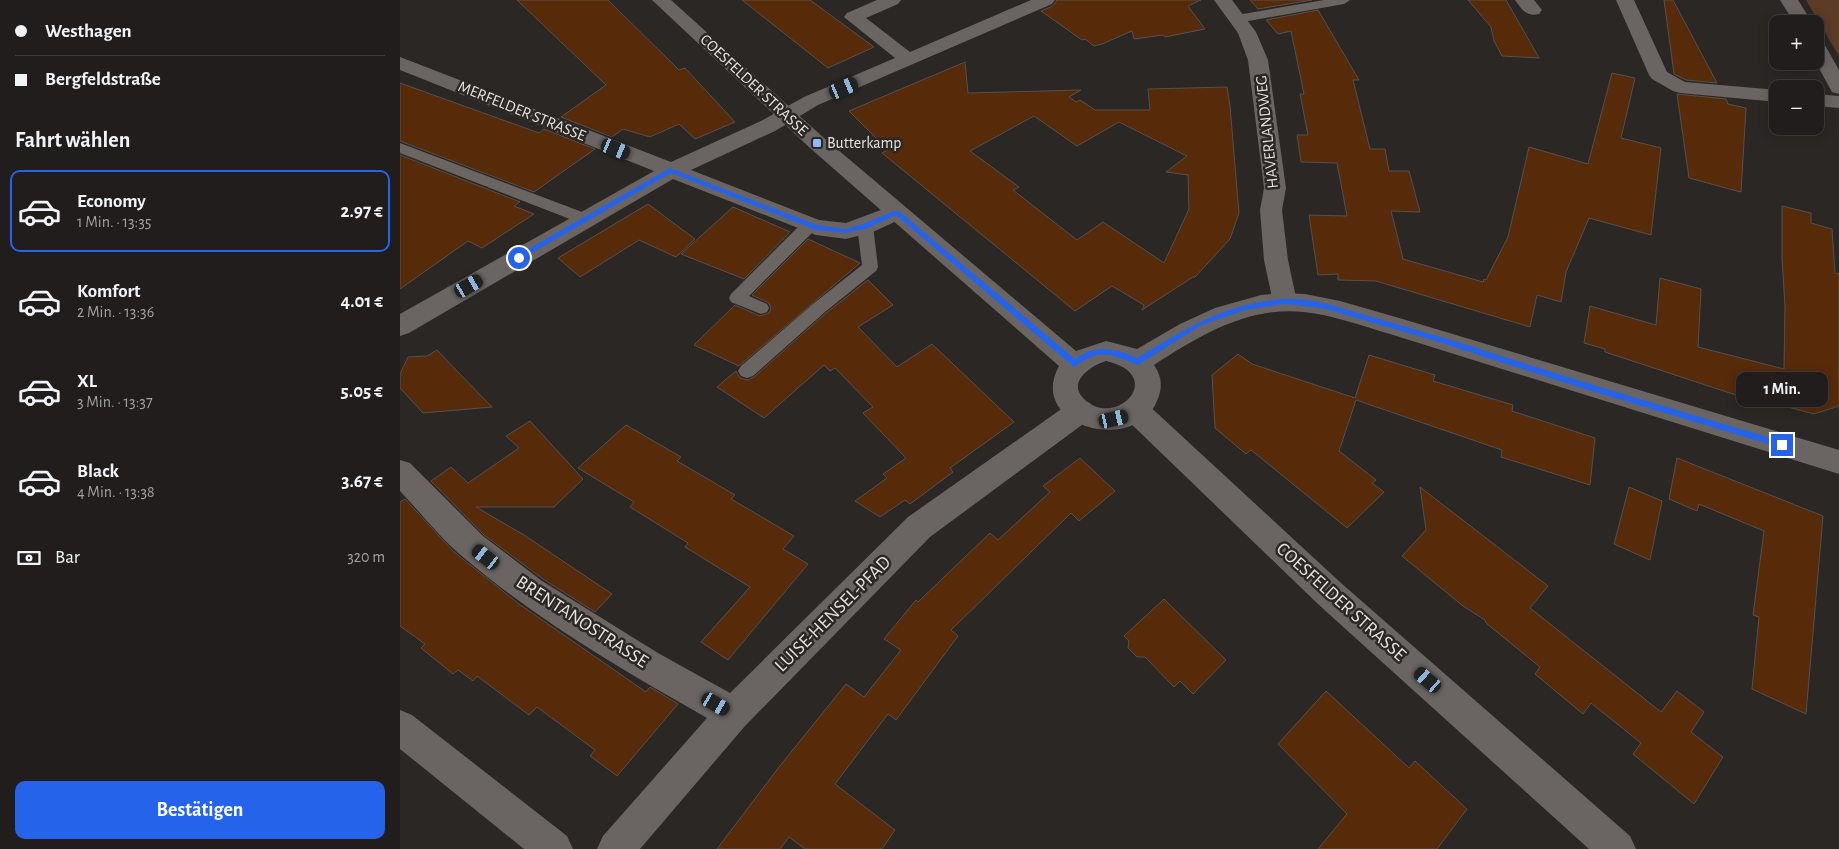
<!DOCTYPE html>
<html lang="de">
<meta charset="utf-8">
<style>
body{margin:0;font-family:"Alegreya Sans",sans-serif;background:#282625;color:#f1f3f6;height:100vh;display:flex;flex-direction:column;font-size:19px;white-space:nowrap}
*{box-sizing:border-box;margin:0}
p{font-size:16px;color:#a2a2a3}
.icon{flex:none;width:28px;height:28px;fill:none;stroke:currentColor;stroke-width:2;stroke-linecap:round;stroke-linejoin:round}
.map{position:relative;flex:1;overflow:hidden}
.panel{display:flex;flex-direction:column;background:#201d1c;width:400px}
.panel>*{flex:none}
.top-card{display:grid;align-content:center;height:110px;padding:0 15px;background:#201d1c}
.controls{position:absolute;left:1369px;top:15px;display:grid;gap:10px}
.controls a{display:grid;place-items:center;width:55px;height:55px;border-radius:10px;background:#201d1c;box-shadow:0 2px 12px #0003,0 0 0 1px #3d3b3b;font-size:25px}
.end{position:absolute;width:22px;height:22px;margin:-11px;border:6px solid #2563eb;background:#fff;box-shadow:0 0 0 2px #fff}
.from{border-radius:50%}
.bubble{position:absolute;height:35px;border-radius:10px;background:#201d1c;box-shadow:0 2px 12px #0003,0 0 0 1px #3d3b3b;font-size:16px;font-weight:700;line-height:35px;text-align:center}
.car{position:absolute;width:15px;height:30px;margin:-15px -8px;border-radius:6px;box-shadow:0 0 4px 1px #0007;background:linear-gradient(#222 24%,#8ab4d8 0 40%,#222 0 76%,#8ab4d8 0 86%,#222 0)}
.top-card b{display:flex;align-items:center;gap:18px;height:48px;font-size:19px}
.top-card b+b{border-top:1px solid #3d3b3b}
.top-card i{width:12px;height:12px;background:#f1f3f6}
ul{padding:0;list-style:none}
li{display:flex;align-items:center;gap:15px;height:82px;margin:0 10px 8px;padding:0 5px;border:2px solid transparent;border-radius:10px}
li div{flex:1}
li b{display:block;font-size:19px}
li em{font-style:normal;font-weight:700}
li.active{border-color:#2563eb}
li>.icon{width:45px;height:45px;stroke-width:1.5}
h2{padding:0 15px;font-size:22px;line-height:60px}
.pay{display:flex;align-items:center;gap:12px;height:55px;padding:0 15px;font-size:19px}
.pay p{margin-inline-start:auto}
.primary-button{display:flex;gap:10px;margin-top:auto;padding:10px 15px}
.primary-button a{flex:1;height:58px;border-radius:10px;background:#2563eb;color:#fff;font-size:20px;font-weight:700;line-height:58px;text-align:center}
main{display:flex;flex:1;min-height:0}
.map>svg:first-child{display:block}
.green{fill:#5c3b27}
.building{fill:#572a0a;stroke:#55504e;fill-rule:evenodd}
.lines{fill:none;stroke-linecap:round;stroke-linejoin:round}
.service{fill:#6a6562;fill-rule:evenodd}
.minor{fill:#6a6562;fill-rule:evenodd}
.tertiary{fill:#6a6562;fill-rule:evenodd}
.route{fill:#2563eb}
.poi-dot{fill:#90b8fd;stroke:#2b2725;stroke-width:2}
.labels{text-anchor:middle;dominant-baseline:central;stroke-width:5;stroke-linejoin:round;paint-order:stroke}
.far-street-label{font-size:16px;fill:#e5e2e0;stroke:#2b2725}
.far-poi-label{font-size:16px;fill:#e5e2e0;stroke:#2b2725;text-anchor:start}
.street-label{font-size:19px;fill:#e5e2e0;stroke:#2b2725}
</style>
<main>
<section class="panel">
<div class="top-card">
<b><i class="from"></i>Westhagen</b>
<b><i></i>Bergfeldstraße</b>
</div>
<h2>Fahrt wählen</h2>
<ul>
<li class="active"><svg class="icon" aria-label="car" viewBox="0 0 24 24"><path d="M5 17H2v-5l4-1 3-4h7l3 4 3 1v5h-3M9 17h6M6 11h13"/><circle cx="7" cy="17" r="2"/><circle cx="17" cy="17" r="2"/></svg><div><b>Economy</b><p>1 Min. · 13:35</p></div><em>2.97 €</em></li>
<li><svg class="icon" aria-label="car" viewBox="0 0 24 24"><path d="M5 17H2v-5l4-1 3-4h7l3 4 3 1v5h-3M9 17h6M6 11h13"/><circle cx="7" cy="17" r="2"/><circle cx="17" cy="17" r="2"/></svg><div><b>Komfort</b><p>2 Min. · 13:36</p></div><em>4.01 €</em></li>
<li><svg class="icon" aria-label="car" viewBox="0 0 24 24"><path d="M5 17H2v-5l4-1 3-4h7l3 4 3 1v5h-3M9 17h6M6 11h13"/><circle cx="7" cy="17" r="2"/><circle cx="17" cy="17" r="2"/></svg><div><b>XL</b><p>3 Min. · 13:37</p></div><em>5.05 €</em></li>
<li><svg class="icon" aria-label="car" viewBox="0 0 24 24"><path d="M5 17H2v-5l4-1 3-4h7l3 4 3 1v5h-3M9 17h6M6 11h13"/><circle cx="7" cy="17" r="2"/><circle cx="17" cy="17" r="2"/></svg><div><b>Black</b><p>4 Min. · 13:38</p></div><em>3.67 €</em></li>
</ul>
<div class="pay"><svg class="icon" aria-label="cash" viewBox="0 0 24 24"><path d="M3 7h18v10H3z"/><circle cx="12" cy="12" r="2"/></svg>Bar<p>320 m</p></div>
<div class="primary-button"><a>Bestätigen</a></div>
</section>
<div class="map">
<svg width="1439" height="849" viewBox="0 0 1439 849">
<rect width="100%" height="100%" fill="#2b2725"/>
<!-- green -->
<path class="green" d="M 1406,0 L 1439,0 L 1439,56 Z"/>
<!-- building -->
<path class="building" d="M 117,0 L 208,0 L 279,70 L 285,68 L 335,122 L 295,139 L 279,124 L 250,137 L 223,129 L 212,137 L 161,117 L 206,85 Z
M 342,0 L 410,0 L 474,47 L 428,68 Z
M 657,0 L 801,0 L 788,6 L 805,29 L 765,37 L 763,35 L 734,39 L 732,31 L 702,44 L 694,46 L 685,39 L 682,40 L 641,11 L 653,6 Z
M 850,0 L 912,0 L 858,9 Z
M 1068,0 L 1106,0 L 1139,58 L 1102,56 L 1094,41 L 1091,27 Z
M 1264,0 L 1273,0 L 1317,83 L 1286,80 L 1274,74 Z
M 918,10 L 959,80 L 953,80 L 970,149 L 985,149 L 989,171 L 1009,171 L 1020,212 L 991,211 L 1003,259 L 1083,282 L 1084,279 L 1086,280 L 1108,237 L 1129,147 L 1188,164 L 1212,73 L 1235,78 L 1221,138 L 1261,148 L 1251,235 L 1189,218 L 1166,272 L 1161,302 L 1137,295 L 1130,327 L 976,281 L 938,280 L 938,274 L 918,275 L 909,215 L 947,216 L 937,163 L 901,162 L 897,135 L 908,135 L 900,94 L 904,94 L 891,31 L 878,34 L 866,20 Z
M 565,62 L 568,93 L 681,90 L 669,97 L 676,102 L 680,100 L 695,110 L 750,110 L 748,89 L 827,87 L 830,106 L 839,213 L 830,239 L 795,277 L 793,277 L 742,310 L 744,305 L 712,286 L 675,311 L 482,153 L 488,150 L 449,111 ZM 634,116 L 677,146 L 719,122 L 787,156 L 766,172 L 788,175 L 789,209 L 764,263 L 703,222 L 677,240 L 613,190 L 619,187 L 570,151 Z
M 0,83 L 139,133 L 144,129 L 195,149 L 134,192 L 0,141 Z
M 1277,94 L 1326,99 L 1328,104 L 1346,108 L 1341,192 L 1289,178 Z
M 0,155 L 120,202 L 114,206 L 134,214 L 82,248 L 68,241 L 0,289 Z
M 248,204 L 295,239 L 276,257 L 239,240 L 180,277 L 158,258 Z
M 1382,206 L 1411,213 L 1411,223 L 1432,229 L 1435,273 L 1439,274 L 1439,406 L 1414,414 L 1336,393 L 1336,395 L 1205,352 L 1205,349 L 1184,343 L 1190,306 L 1256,325 L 1260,278 L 1301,289 L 1298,347 L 1384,369 L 1385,307 L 1382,257 Z
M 333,207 L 390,232 L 344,279 L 281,254 Z
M 408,239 L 460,263 L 339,366 L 294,345 L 335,305 L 360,316 L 369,313 L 371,309 L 369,303 L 352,295 Z
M 468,280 L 493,305 L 458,327 L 497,367 L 532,344 L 614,422 L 550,468 L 553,472 L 510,504 L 505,500 L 480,517 L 455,501 L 487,478 L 483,474 L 506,458 L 463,413 L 473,407 L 435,368 L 430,371 L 424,365 L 364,418 L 317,387 L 336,371 L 340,378 L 348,380 L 354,377 L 426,313 Z
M 37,350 L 55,369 L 92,407 L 23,413 L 0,388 L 0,374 L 8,357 L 27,356 Z
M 838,354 L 852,364 L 955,398 L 969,355 L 1035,375 L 1033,381 L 1113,405 L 1112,411 L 1195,438 L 1190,485 L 1101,457 L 1102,450 L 956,400 L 939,451 L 976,480 L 972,483 L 984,492 L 947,528 L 851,450 L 846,454 L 815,428 L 812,375 Z
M 130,421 L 183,479 L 154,507 L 76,507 L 124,535 L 212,594 L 195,612 L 143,579 L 84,535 L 31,481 L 51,467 L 68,483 L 119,448 L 106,436 Z
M 226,425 L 281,457 L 277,461 L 335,495 L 331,499 L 394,536 L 383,549 L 408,564 L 328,660 L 301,642 L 350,587 L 285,547 L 288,543 L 230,507 L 234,502 L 178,468 Z
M 680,458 L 715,491 L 679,521 L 671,513 L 551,630 L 558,636 L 496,720 L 488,714 L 435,784 L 495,830 L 482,849 L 405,849 L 389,837 L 380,849 L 317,849 L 379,767 L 446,684 L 464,697 L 501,650 L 484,639 L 516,600 L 518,602 L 590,533 L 598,540 L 650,492 L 643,486 Z
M 1277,458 L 1423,516 L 1406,714 L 1352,689 L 1359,617 L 1353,615 L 1364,531 L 1299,504 L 1297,511 L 1269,499 Z
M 1020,487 L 1148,586 L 1130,608 L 1261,712 L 1277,691 L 1304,712 L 1291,732 L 1323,757 L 1294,804 L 1233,754 L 1241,743 L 1191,703 L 1183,714 L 1135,674 L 1140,667 L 1086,623 L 1085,620 L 1063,606 L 1002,556 L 1026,530 Z
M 1229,487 L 1262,501 L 1250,560 L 1214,544 Z
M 5,499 L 53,551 L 119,604 L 246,692 L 250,687 L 278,704 L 217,776 L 190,756 L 195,750 L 137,707 L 129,715 L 77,676 L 73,681 L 58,670 L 53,674 L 21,648 L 25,644 L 0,626 L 0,502 Z
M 764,599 L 826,660 L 793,694 L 780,681 L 774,687 L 745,657 L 737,657 L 728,648 L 729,641 L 724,636 Z
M 926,691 L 1009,768 L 1015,761 L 1067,809 L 1037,849 L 918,849 L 947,814 L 878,744 Z"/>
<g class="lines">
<!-- service -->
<path class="service" d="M 924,0 L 950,0 L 944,4 L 837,23 L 831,19 L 837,15 Z
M 0,143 L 190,215 L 193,219 L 190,223 L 185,224 L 180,223 L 0,153 Z
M 410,220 L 416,221 L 418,225 L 416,229 L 349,296 L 367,304 L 369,308 L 367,312 L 361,314 L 331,302 L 329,298 L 331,294 L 404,221 Z
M 465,221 L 471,222 L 473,226 L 478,267 L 476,271 L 425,312 L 353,376 L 347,378 L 341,376 L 338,371 L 341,366 L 413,304 L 462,265 L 457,226 L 459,222 Z"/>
<!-- minor -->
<path class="minor" d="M 477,0 L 501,0 L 498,4 L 466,18 L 510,52 L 631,0 L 655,0 L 652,4 L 418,105 L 375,131 L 291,170 L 419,220 L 446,223 L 497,204 L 505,207 L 508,212 L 505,217 L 473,232 L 446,239 L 416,235 L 273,179 L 9,333 L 0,336 L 0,314 L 254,171 L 0,70 L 0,57 L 271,162 L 361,121 L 404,97 L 495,58 L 444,17 L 447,13 Z
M 814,0 L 832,0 L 856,32 L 868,60 L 886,188 L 882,210 L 888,260 L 897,302 L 894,308 L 885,311 L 876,308 L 873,302 L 864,260 L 860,210 L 864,188 L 848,60 L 838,33 Z
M 1115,0 L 1134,0 L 1142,10 L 1139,14 C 1127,17 1122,10 1115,0 Z
M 1216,0 L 1234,0 L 1267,72 L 1285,82 L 1378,90 L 1378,102 L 1280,93 L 1273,91 L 1252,79 L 1249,75 Z
M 1380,0 L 1398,0 L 1413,24 L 1395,24 Z
M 1415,38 L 1422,40 L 1439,70 L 1439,94 L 1432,92 L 1415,61 Z
M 1415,94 L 1439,96 L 1439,108 L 1415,106 Z
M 735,399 L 745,402 L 941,583 L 1230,836 L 1236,849 L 1189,849 L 919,605 L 725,418 L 721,410 L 725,402 Z
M 680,400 L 690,403 L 694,411 L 690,419 L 530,537 L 345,726 L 240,849 L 197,849 L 203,836 L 307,718 C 222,670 137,620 63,557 C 40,538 21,513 0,491 L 0,460 L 10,463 L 83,536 L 142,581 L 258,653 L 330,693 L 508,517 L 670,403 Z
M 0,710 L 12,715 L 167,836 L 173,849 L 124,849 L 0,749 Z"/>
<!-- tertiary -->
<path class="tertiary" d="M 252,0 L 271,0 L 424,138 L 676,351 L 706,341 L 737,349 L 780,324 L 815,308 L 861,295 L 882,293 L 905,294 L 940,301 L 1006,320 L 1439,450 L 1439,474 L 990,334 C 962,326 933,315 904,312 C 848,306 799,336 754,365 C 762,377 763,387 757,401 C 734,456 626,426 659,366 L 410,148 ZM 706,361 C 768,375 716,430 684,399 C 666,382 692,365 706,361 Z"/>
</g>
<!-- route -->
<path class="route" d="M 270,168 L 417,225 L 446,229 L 463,224 L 494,211 L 499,211 L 675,359 C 696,344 715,348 737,358 C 787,328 823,304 883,299 C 913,297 943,309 972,317 C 1007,327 1042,337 1077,348 C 1178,381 1280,411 1382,441 L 1386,445 L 1382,448 L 1172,385 L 1042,343 L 926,309 L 905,306 L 884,304 L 845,310 L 802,325 L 738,365 C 719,358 705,348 685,360 C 681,362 678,365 674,367 L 496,215 L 468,228 L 446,233 L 416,230 L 271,173 L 121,259 L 116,259 L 116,256 Z"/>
<!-- markers -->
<rect class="poi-dot" x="412" y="138" width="10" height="10" rx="2.5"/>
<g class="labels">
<!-- far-street labels -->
<g class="far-street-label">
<text transform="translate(354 85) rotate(43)">COESFELDER STRASSE</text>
<text transform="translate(122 111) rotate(22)">MERFELDER STRASSE</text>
<text transform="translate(867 132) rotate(-96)">HAVERLANDWEG</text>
</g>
<!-- far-poi labels -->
<g class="far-poi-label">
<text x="427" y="143">Butterkamp</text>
</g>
<!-- street labels -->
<g class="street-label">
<text transform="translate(941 602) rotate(42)">COESFELDER STRASSE</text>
<text transform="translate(433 614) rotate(-45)">LUISE-HENSEL-PFAD</text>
<text transform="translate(182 622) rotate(33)">BRENTANOSTRASSE</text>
</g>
</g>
</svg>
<div class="controls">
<a>+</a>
<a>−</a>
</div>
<i class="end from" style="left:119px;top:258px"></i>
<i class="end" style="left:1382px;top:445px"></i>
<div class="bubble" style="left:1336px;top:372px;width:92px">1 Min.</div>
<i class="car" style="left:444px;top:88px;rotate:67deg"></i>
<i class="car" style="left:216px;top:149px;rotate:112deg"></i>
<i class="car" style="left:69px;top:286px;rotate:60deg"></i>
<i class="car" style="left:714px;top:419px;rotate:77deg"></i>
<i class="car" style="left:86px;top:557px;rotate:308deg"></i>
<i class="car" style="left:1028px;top:680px;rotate:311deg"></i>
<i class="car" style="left:316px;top:704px;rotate:120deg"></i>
</div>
</main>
